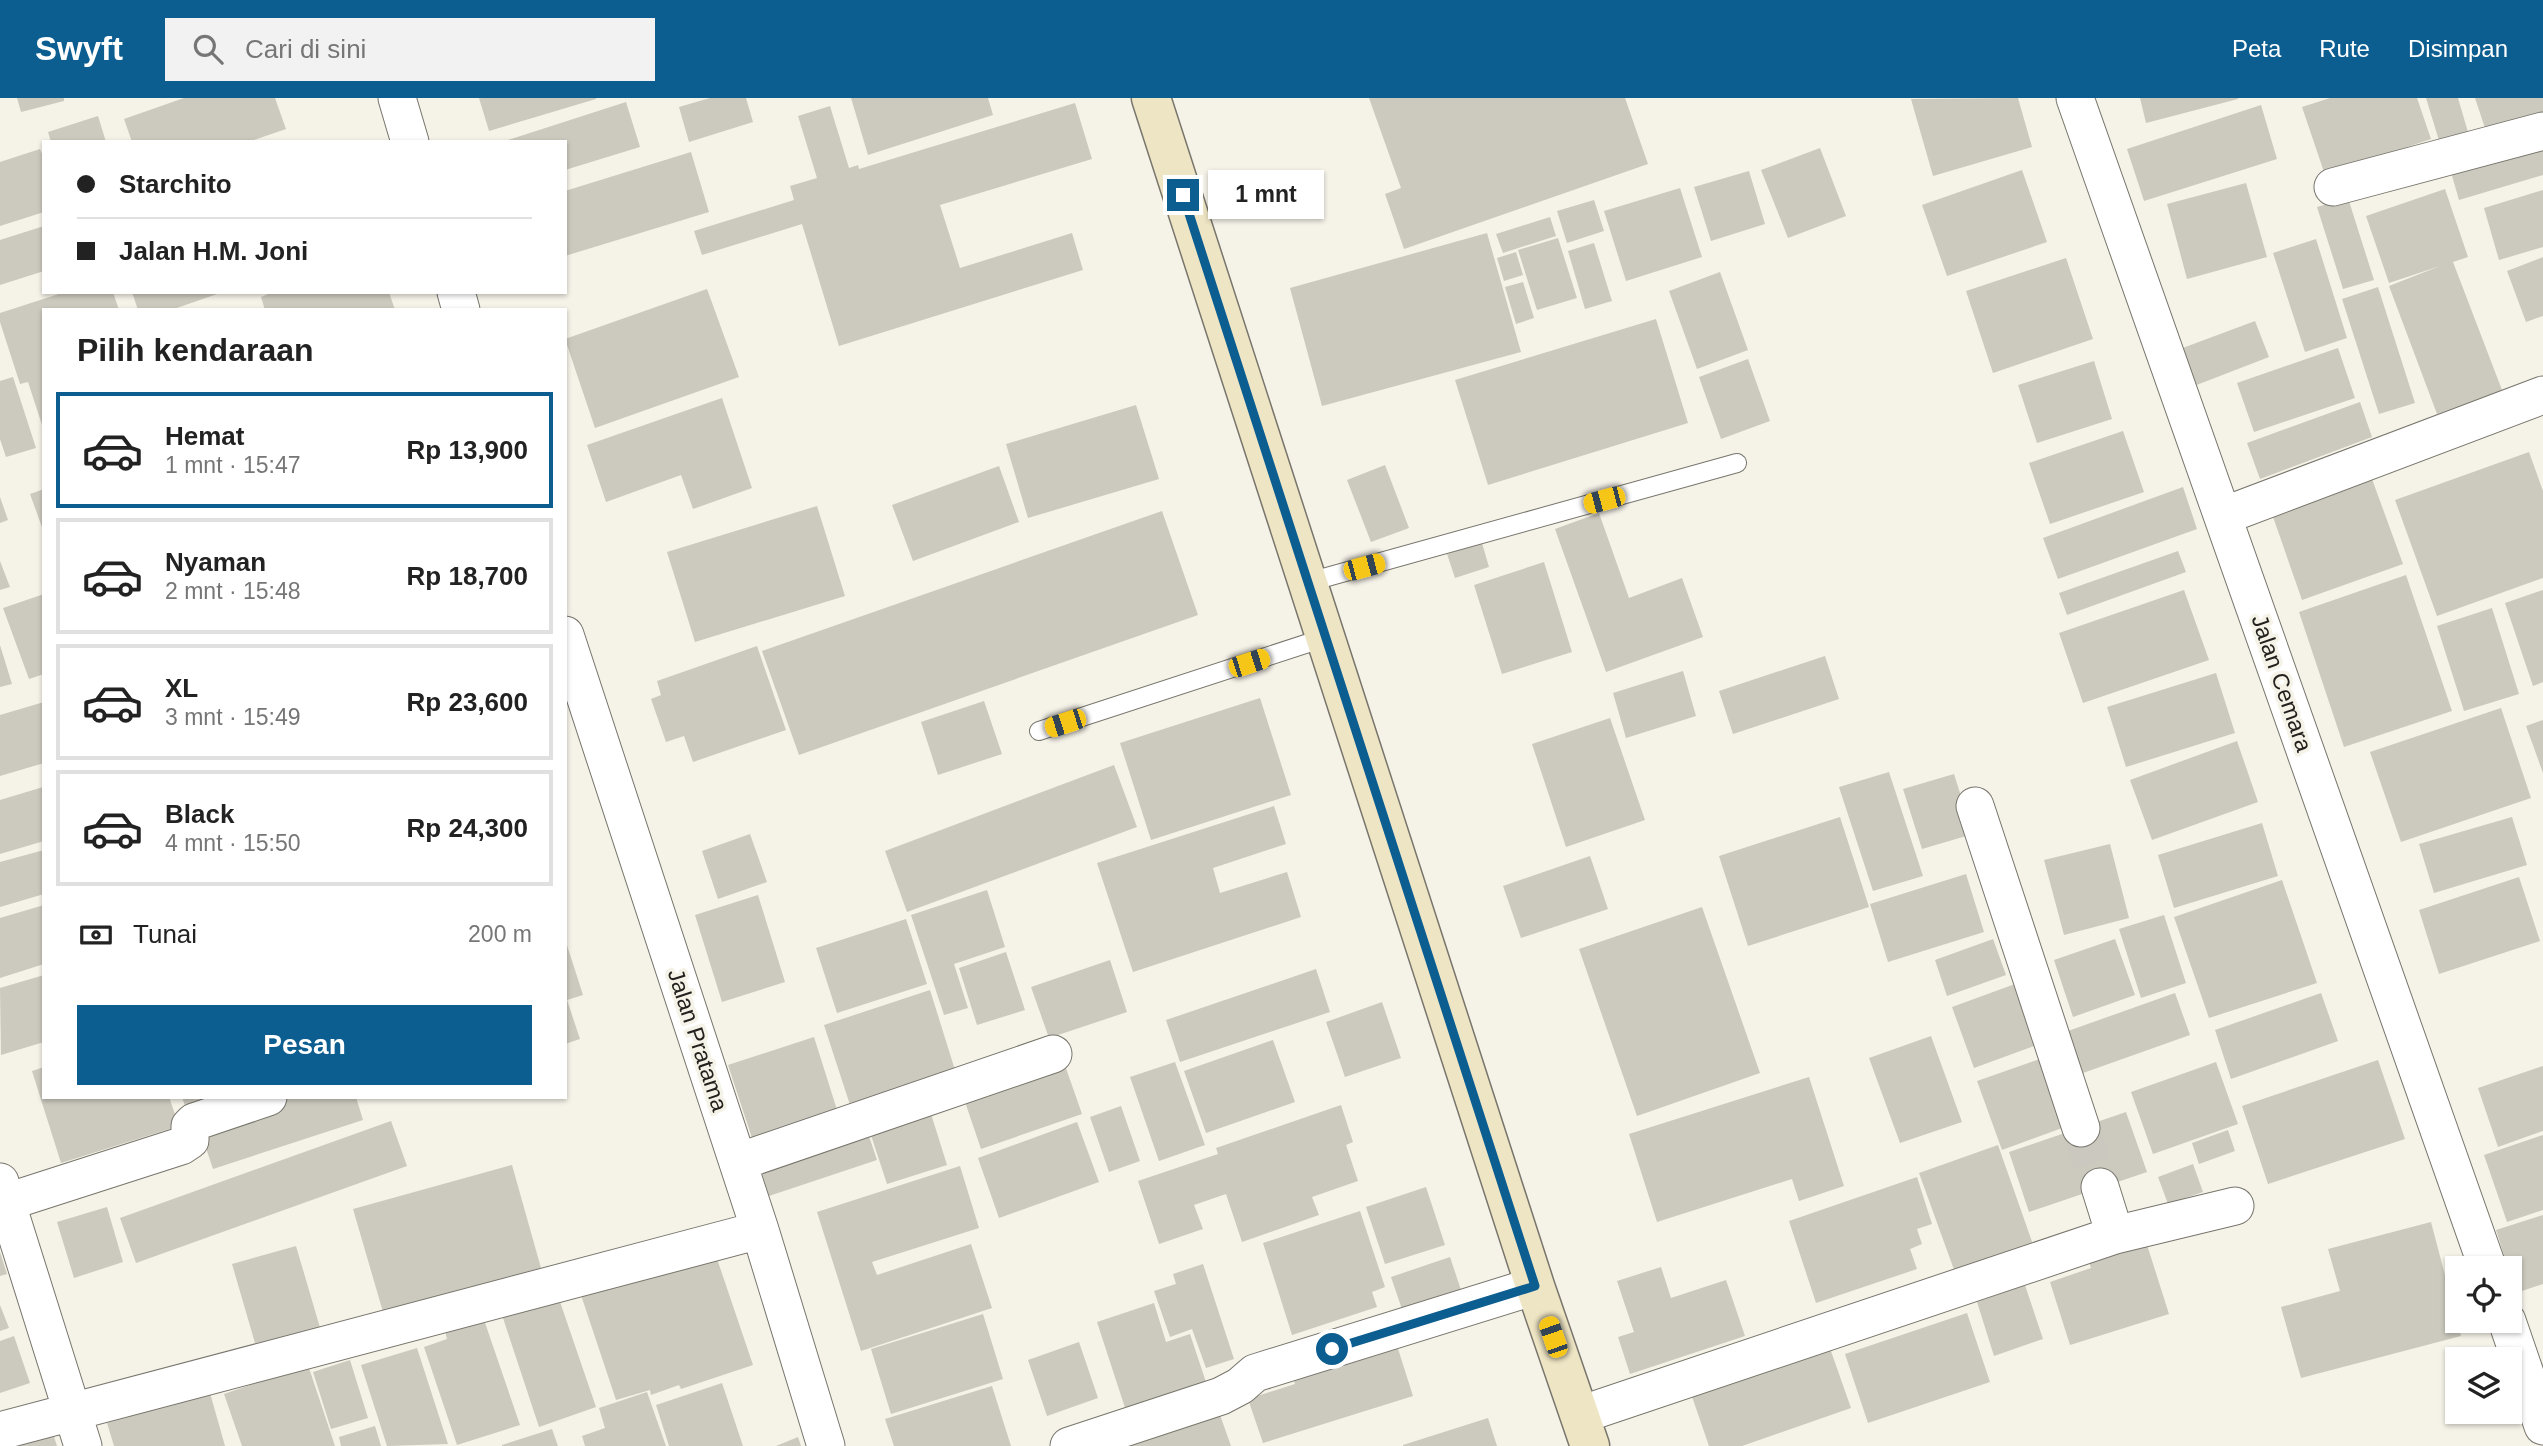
<!DOCTYPE html>
<html lang="id">
<meta charset="utf-8">
<style>
body{margin:0;font-family:Arial,sans-serif;background:#f2f2f2;color:#222;height:100vh;display:flex;flex-direction:column;font-size:26px;white-space:nowrap}
*{box-sizing:border-box;margin:0}
p{font-size:23px;color:#767676}
.icon{flex:none;width:38px;height:38px;fill:none;stroke:currentColor;stroke-width:2;stroke-linecap:round;stroke-linejoin:round}
.map{position:relative;flex:1;overflow:hidden}
.sheet{position:absolute;left:42px;top:210px;width:525px;height:791px;display:flex;flex-direction:column;background:#fff;border-radius:0px;box-shadow:0 2px 5px #0004}
.sheet>*{flex:none}
.guide{position:absolute;left:42px;top:42px;width:525px;height:154px;border-radius:0px;box-shadow:0 2px 5px #0004;display:grid;align-content:center;height:154px;padding:0 35px;background:#fff}
.tools{position:absolute;left:2445px;top:1158px;display:grid;gap:14px}
.tools a{display:grid;place-items:center;width:77px;height:77px;border-radius:0px;background:#fff;box-shadow:0 2px 5px #0004;font-size:35px}
.end{position:absolute;width:32px;height:32px;margin:-16px;border:9px solid #0c5d90;background:#fff;box-shadow:0 0 0 4px #fff}
.from{border-radius:50%}
.bubble{position:absolute;height:49px;border-radius:0px;background:#fff;box-shadow:0 2px 5px #0004;font-size:23px;font-weight:700;line-height:49px;text-align:center}
.car{position:absolute;width:21px;height:42px;margin:-21px -10px;border-radius:9px;box-shadow:0 0 5px 2px #0007;background:linear-gradient(#f5c518 24%,#345 0 40%,#f5c518 0 76%,#345 0 86%,#f5c518 0)}
.guide b{display:flex;align-items:center;gap:24px;height:66px;font-size:26px}
.guide b+b{border-top:2px solid #e0e0e0}
.guide i{width:18px;height:18px;background:#222}
ul{padding:0;list-style:none}
li{display:flex;align-items:center;gap:21px;height:116px;margin:0 14px 10px;padding:0 21px;border:4px solid #e0e0e0;border-radius:0px}
li div{flex:1}
li b{display:block;font-size:26px}
li em{font-style:normal;font-weight:700}
li.active{border-color:#0c5d90}
li>.icon{width:63px;height:63px;stroke-width:1.5}
h2{padding:0 35px;font-size:32px;line-height:84px}
.pay{display:flex;align-items:center;gap:18px;height:77px;padding:0 35px;font-size:26px}
.pay p{margin-inline-start:auto}
.button{display:flex;gap:14px;margin-top:auto;padding:14px 35px}
.button a{flex:1;height:80px;border-radius:0px;background:#0c5d90;color:#fff;font-size:28px;font-weight:700;line-height:80px;text-align:center}
header{display:flex;align-items:center;gap:42px;box-sizing:border-box;height:98px;padding:0 35px;background:#0c5d90;color:#fff}
header strong{font-size:33px}
nav{display:flex;gap:38px;margin-inline-start:auto;font-size:24px}
.search{width:490px;height:63px;background:#f2f2f2;display:flex;align-items:center;gap:18px;box-sizing:border-box;padding:0 24px;border-radius:0px;color:#767676;font-size:26px}
.map>svg:first-child{display:block}
.building{fill:#ccc9be}
.lines{fill:none;stroke-linecap:round;stroke-linejoin:round}
.street-tunnel{stroke:#cbc8bf;stroke-width:37;stroke-dasharray:37 18;stroke-linecap:butt}
.lane-casing{stroke:#78756c;stroke-width:20}
.street-casing{stroke:#78756c;stroke-width:39}
.secondary-casing{stroke:#78756c;stroke-width:41}
.lane{stroke:#fff;stroke-width:18}
.street{stroke:#fff;stroke-width:37}
.secondary{stroke:#eee5c4;stroke-width:38}
.route{stroke:#0c5d90;stroke-width:9}
.labels{text-anchor:middle;dominant-baseline:central;stroke-width:7;stroke-linejoin:round;paint-order:stroke}
.street-label{font-size:23px;fill:#22211d;stroke:#f5f2e8}
</style>
<header>
<strong>Swyft</strong>
<div class="search"><svg class="icon" aria-label="search" viewBox="0 0 24 24"><circle cx="10" cy="10" r="6"/><path d="M15 15l6 6"/></svg>Cari di sini</div>
<nav><a>Peta</a><a>Rute</a><a>Disimpan</a></nav>
</header>
<div class="map">
<svg width="2543" height="1348" viewBox="0 0 2543 1348">
<rect width="100%" height="100%" fill="#f5f2e8"/>
<!-- building -->
<path class="building" d="M 17,0 L 64,0 L 64,3 L 21,14 Z
M 184,0 L 275,0 L 286,31 L 248,44 L 132,44 L 124,21 Z
M 479,0 L 596,0 L 596,1 L 489,33 Z
M 710,0 L 746,0 L 753,24 L 689,44 L 679,9 Z
M 851,0 L 988,0 L 993,17 L 868,57 Z
M 1369,0 L 1625,0 L 1648,66 L 1404,151 L 1385,96 L 1401,90 Z
M 2018,0 L 2032,49 L 1933,78 L 1911,1 Z
M 2140,0 L 2238,0 L 2238,1 L 2146,25 Z
M 2330,0 L 2417,0 L 2431,41 L 2325,77 L 2302,9 Z
M 2426,0 L 2458,0 L 2470,41 L 2441,49 Z
M 2475,0 L 2543,0 L 2543,17 L 2487,36 Z
M 626,4 L 640,49 L 565,72 L 565,44 L 502,44 Z
M 1075,5 L 1092,61 L 940,107 L 960,170 L 1072,135 L 1083,172 L 839,248 L 802,126 L 702,157 L 694,133 L 794,102 L 790,88 L 817,80 L 798,18 L 830,8 L 849,70 L 858,67 L 859,71 Z
M 2261,7 L 2277,61 L 2144,103 L 2127,51 Z
M 98,18 L 106,44 L 51,44 L 48,34 Z
M 2543,37 L 2543,77 L 2459,102 L 2448,64 Z
M 1820,50 L 1846,118 L 1788,140 L 1761,72 Z
M 40,51 L 44,61 L 44,114 L 0,128 L 0,64 Z
M 691,54 L 709,114 L 565,158 L 565,93 Z
M 2022,72 L 2047,144 L 1947,178 L 1922,107 Z
M 1749,73 L 1765,126 L 1711,143 L 1694,89 Z
M 2246,85 L 2267,159 L 2187,181 L 2167,106 Z
M 1680,90 L 1702,159 L 1626,183 L 1604,113 Z
M 2445,91 L 2468,159 L 2453,164 L 2502,292 L 2437,316 L 2389,188 L 2440,168 L 2389,185 L 2366,118 Z
M 2543,92 L 2543,149 L 2499,162 L 2484,110 Z
M 2348,100 L 2374,182 L 2343,191 L 2317,109 Z
M 1594,102 L 1604,133 L 1567,145 L 1557,113 Z
M 1550,119 L 1556,138 L 1503,155 L 1496,136 Z
M 44,128 L 44,173 L 0,187 L 0,142 Z
M 1487,135 L 1521,254 L 1322,308 L 1290,190 Z
M 1558,140 L 1577,200 L 1537,212 L 1518,152 Z
M 2316,141 L 2347,240 L 2305,254 L 2273,155 Z
M 1594,145 L 1612,203 L 1585,211 L 1568,153 Z
M 1516,154 L 1523,177 L 1504,183 L 1497,160 Z
M 2543,159 L 2543,218 L 2526,224 L 2507,173 Z
M 2066,160 L 2093,241 L 1993,275 L 1966,193 Z
M 1720,174 L 1748,252 L 1697,271 L 1669,193 Z
M 1523,184 L 1534,220 L 1516,226 L 1505,189 Z
M 2378,189 L 2415,305 L 2379,316 L 2342,201 Z
M 707,191 L 739,279 L 595,330 L 565,241 Z
M 65,194 L 113,194 L 119,212 L 44,212 L 43,330 L 28,284 L 20,286 L 0,224 L 0,215 Z
M 132,194 L 220,194 L 220,195 L 171,212 L 138,212 Z
M 273,194 L 389,194 L 395,212 L 265,212 L 261,199 Z
M 1656,221 L 1688,325 L 1488,387 L 1455,282 Z
M 2255,223 L 2269,259 L 2194,288 L 2180,251 Z
M 2338,250 L 2355,300 L 2254,334 L 2237,285 Z
M 1748,261 L 1770,323 L 1721,341 L 1699,279 Z
M 2094,263 L 2112,321 L 2037,345 L 2018,287 Z
M 13,279 L 36,350 L 6,359 L 0,341 L 0,283 Z
M 722,300 L 752,390 L 693,411 L 681,377 L 606,404 L 587,347 Z
M 2360,304 L 2372,339 L 2260,381 L 2247,345 Z
M 1136,307 L 1159,381 L 1028,420 L 1006,346 Z
M 2123,333 L 2144,394 L 2050,426 L 2029,365 Z
M 2529,354 L 2543,393 L 2543,480 L 2437,518 L 2395,402 Z
M 1385,367 L 1409,430 L 1371,444 L 1347,382 Z
M 999,368 L 1019,424 L 913,463 L 892,407 Z
M 2372,381 L 2403,466 L 2302,502 L 2272,416 Z
M 2183,389 L 2197,431 L 2058,481 L 2043,440 Z
M 44,391 L 44,432 L 43,432 L 30,396 Z
M 0,399 L 8,422 L 0,425 Z
M 817,408 L 845,498 L 695,544 L 667,454 Z
M 1162,413 L 1198,517 L 799,657 L 762,553 Z
M 1599,415 L 1629,500 L 1682,480 L 1703,539 L 1606,574 L 1555,431 Z
M 1482,445 L 1489,469 L 1455,480 L 1447,456 Z
M 2178,453 L 2186,474 L 2067,517 L 2059,495 Z
M 0,463 L 10,489 L 0,492 Z
M 1544,464 L 1572,554 L 1502,576 L 1474,487 Z
M 2406,477 L 2452,613 L 2344,649 L 2299,514 Z
M 2184,492 L 2209,562 L 2083,605 L 2059,535 Z
M 2543,492 L 2543,584 L 2533,588 L 2505,505 Z
M 44,496 L 44,576 L 29,581 L 3,510 Z
M 2492,510 L 2519,596 L 2464,613 L 2437,528 Z
M 0,547 L 12,586 L 0,589 Z
M 757,548 L 786,632 L 693,664 L 684,638 L 666,644 L 651,601 L 661,597 L 657,583 Z
M 1825,558 L 1839,601 L 1733,636 L 1719,593 Z
M 1683,573 L 1696,618 L 1626,640 L 1613,595 Z
M 2216,575 L 2235,635 L 2126,669 L 2107,609 Z
M 1260,600 L 1291,697 L 1151,742 L 1120,645 Z
M 984,603 L 1002,656 L 938,677 L 921,624 Z
M 44,604 L 44,665 L 0,678 L 0,617 Z
M 2501,610 L 2531,700 L 2401,744 L 2370,654 Z
M 1610,620 L 1645,722 L 1566,749 L 1532,646 Z
M 2543,622 L 2543,675 L 2526,628 Z
M 2237,643 L 2258,704 L 2152,742 L 2130,682 Z
M 1114,667 L 1137,729 L 907,814 L 885,753 Z
M 1889,674 L 1923,778 L 1873,793 L 1839,689 Z
M 1954,676 L 1973,736 L 1922,751 L 1903,691 Z
M 43,689 L 44,743 L 0,756 L 0,702 Z
M 1274,708 L 1286,746 L 1213,770 L 1220,795 L 1287,774 L 1301,819 L 1133,874 L 1097,765 Z
M 1840,719 L 1869,809 L 1748,848 L 1719,758 Z
M 2512,719 L 2527,767 L 2434,795 L 2419,746 Z
M 2262,725 L 2278,778 L 2174,810 L 2158,757 Z
M 750,736 L 767,784 L 718,801 L 702,753 Z
M 2110,746 L 2129,820 L 2064,837 L 2044,762 Z
M 44,752 L 44,796 L 0,809 L 0,764 Z
M 1590,758 L 1608,811 L 1521,840 L 1503,788 Z
M 1966,776 L 1984,834 L 1888,864 L 1870,806 Z
M 2519,779 L 2540,843 L 2439,876 L 2419,812 Z
M 2282,782 L 2317,885 L 2209,920 L 2174,819 Z
M 987,792 L 1005,849 L 954,866 L 968,910 L 944,917 L 911,817 Z
M 758,797 L 785,884 L 722,904 L 695,817 Z
M 44,807 L 44,866 L 0,880 L 0,820 Z
M 1702,809 L 1760,975 L 1637,1018 L 1579,851 Z
M 2164,817 L 2186,885 L 2141,900 L 2119,831 Z
M 906,821 L 927,886 L 837,915 L 816,850 Z
M 1993,841 L 2006,877 L 1947,898 L 1935,862 Z
M 2115,841 L 2135,897 L 2073,919 L 2054,862 Z
M 566,844 L 583,897 L 567,902 L 580,941 L 565,946 Z
M 1006,854 L 1025,912 L 977,927 L 959,870 Z
M 1110,862 L 1127,914 L 1049,940 L 1031,889 Z
M 1316,871 L 1330,914 L 1180,964 L 1166,922 Z
M 44,877 L 44,944 L 1,957 L 0,890 Z
M 2015,886 L 2037,947 L 1974,970 L 1952,909 Z
M 930,892 L 955,972 L 850,1007 L 824,927 Z
M 2175,895 L 2190,937 L 2083,975 L 2068,933 Z
M 2321,895 L 2338,943 L 2231,981 L 2215,932 Z
M 1382,904 L 1401,960 L 1345,979 L 1326,924 Z
M 1931,938 L 1962,1024 L 1900,1045 L 1869,960 Z
M 814,939 L 838,1015 L 753,1043 L 728,967 Z
M 1273,942 L 1295,1004 L 1206,1035 L 1184,973 Z
M 1061,956 L 1082,1016 L 981,1051 L 961,992 Z
M 2048,958 L 2073,1026 L 2002,1052 L 1977,983 Z
M 2378,962 L 2405,1041 L 2268,1086 L 2242,1008 Z
M 1175,964 L 1205,1047 L 1159,1063 L 1130,979 Z
M 2216,964 L 2238,1026 L 2153,1056 L 2131,994 Z
M 2543,968 L 2543,1033 L 2498,1049 L 2478,990 Z
M 44,969 L 44,999 L 169,999 L 179,1028 L 61,1065 L 32,973 Z
M 1809,979 L 1844,1088 L 1799,1103 L 1792,1081 L 1657,1124 L 1629,1036 Z
M 182,999 L 241,999 L 188,1017 Z
M 292,999 L 356,999 L 363,1022 L 213,1071 L 199,1029 Z
M 927,1003 L 947,1067 L 887,1086 L 866,1022 Z
M 1341,1007 L 1353,1044 L 1346,1047 L 1358,1083 L 1312,1099 L 1319,1117 L 1242,1144 L 1226,1096 L 1194,1107 L 1203,1131 L 1159,1146 L 1138,1083 L 1218,1056 L 1216,1050 Z
M 1121,1008 L 1140,1063 L 1109,1074 L 1090,1019 Z
M 2126,1014 L 2147,1074 L 2029,1114 L 2009,1054 Z
M 391,1023 L 407,1068 L 136,1165 L 120,1120 Z
M 1077,1024 L 1099,1084 L 999,1120 L 978,1060 Z
M 865,1026 L 877,1062 L 769,1098 L 758,1062 Z
M 2228,1032 L 2235,1053 L 2199,1066 L 2192,1045 Z
M 2543,1037 L 2543,1112 L 2507,1124 L 2484,1057 Z
M 1998,1047 L 2035,1152 L 1957,1180 L 1919,1075 Z
M 2193,1066 L 2203,1094 L 2168,1106 L 2158,1079 Z
M 512,1067 L 541,1170 L 383,1214 L 353,1111 Z
M 960,1068 L 979,1130 L 872,1164 L 877,1177 L 971,1146 L 992,1210 L 861,1253 L 817,1114 Z
M 1917,1079 L 1932,1126 L 1917,1131 L 1922,1146 L 1910,1151 L 1917,1171 L 1816,1205 L 1789,1123 Z
M 1426,1089 L 1445,1147 L 1385,1166 L 1366,1109 Z
M 107,1109 L 123,1164 L 74,1180 L 57,1124 Z
M 1360,1113 L 1385,1189 L 1372,1194 L 1377,1209 L 1292,1237 L 1263,1145 Z
M 2543,1117 L 2543,1186 L 2516,1195 L 2496,1132 Z
M 2431,1124 L 2461,1238 L 2301,1280 L 2281,1209 L 2340,1193 L 2328,1151 Z
M 2142,1131 L 2169,1216 L 2070,1247 L 2050,1184 L 2091,1170 L 2084,1149 Z
M 712,1146 L 753,1267 L 681,1291 L 679,1287 L 651,1297 L 650,1292 L 616,1302 L 579,1191 Z
M 296,1148 L 321,1233 L 257,1252 L 232,1166 Z
M 0,1154 L 7,1176 L 0,1178 Z
M 1450,1159 L 1465,1204 L 1406,1223 L 1391,1179 Z
M 1203,1166 L 1234,1261 L 1206,1270 L 1192,1231 L 1170,1239 L 1154,1193 L 1176,1186 L 1173,1176 Z
M 1661,1169 L 1671,1200 L 1726,1182 L 1745,1238 L 1630,1276 L 1618,1239 L 1634,1234 L 1617,1183 Z
M 2025,1187 L 2043,1241 L 1994,1258 L 1977,1204 Z
M 557,1195 L 596,1309 L 539,1329 L 501,1214 Z
M 1154,1205 L 1166,1244 L 1190,1236 L 1208,1290 L 1127,1316 L 1097,1224 Z
M 0,1207 L 9,1230 L 0,1233 Z
M 1967,1215 L 1990,1284 L 1868,1325 L 1845,1256 Z
M 482,1216 L 520,1327 L 457,1347 L 424,1249 L 447,1241 L 444,1229 Z
M 983,1216 L 1003,1281 L 891,1316 L 871,1251 Z
M 1393,1235 L 1413,1298 L 1263,1345 L 1248,1301 L 1295,1286 L 1289,1268 Z
M 14,1238 L 30,1285 L 0,1295 L 0,1243 Z
M 1826,1239 L 1851,1310 L 1742,1348 L 1709,1348 L 1688,1287 Z
M 1079,1244 L 1098,1300 L 1047,1318 L 1028,1262 Z
M 417,1250 L 448,1346 L 387,1348 L 361,1267 Z
M 350,1262 L 368,1320 L 331,1331 L 313,1274 Z
M 308,1267 L 335,1348 L 242,1348 L 224,1296 Z
M 722,1285 L 743,1348 L 669,1348 L 656,1307 Z
M 992,1288 L 1011,1348 L 894,1348 L 885,1321 Z
M 647,1294 L 666,1348 L 585,1348 L 582,1338 L 605,1330 L 599,1310 Z
M 210,1295 L 225,1348 L 114,1348 L 107,1325 Z
M 1214,1300 L 1231,1348 L 1079,1348 Z
M 1488,1320 L 1497,1348 L 1403,1348 L 1403,1347 Z
M 50,1326 L 57,1348 L 0,1348 Z
M 375,1328 L 381,1348 L 341,1348 L 339,1339 Z
M 552,1331 L 558,1348 L 502,1348 L 502,1347 Z
M 798,1339 L 801,1348 L 776,1348 Z"/>
<g class="lines">
<!-- street-tunnel -->
<path class="street-tunnel" d="M 2081,1030 L 2100,1089"/>
<!-- lane casing -->
<g class="lane-casing">
<path id="lane" d="M 1309,484 L 1737,365
M 1039,633 L 1327,539"/>
</g>
<!-- street casing -->
<g class="street-casing">
<path id="street" d="M 397,0 L 410,44
M 2075,0 L 2488,1171
M 2333,89 L 2543,33
M 456,194 L 461,212
M 2223,418 L 2543,297
M 565,537 L 760,1132 L 826,1348
M 1975,708 L 2081,1030
M 738,1064 L 1053,956
M 0,1084 L 83,1348
M 2100,1089 L 2115,1137
M 7,1104 L 181,1048 L 190,1042 L 190,1028 L 194,1024 L 268,999
M 2507,1223 L 2543,1328
M 1580,1317 L 2115,1137 L 2235,1108
M 0,1333 L 760,1132
M 1069,1348 L 1221,1298 L 1240,1288 L 1255,1275 L 1535,1188"/>
</g>
<!-- secondary casing -->
<g class="secondary-casing">
<path id="secondary" d="M 1151,0 L 1535,1188 L 1590,1348"/>
</g>
<!-- lane -->
<use href="#lane" class="lane"/>
<!-- street -->
<use href="#street" class="street"/>
<!-- secondary -->
<use href="#secondary" class="secondary"/>
</g>
<g class="lines">
<!-- route -->
<path class="route" d="M 1183,97 L 1535,1188 L 1332,1251"/>
</g>
<g class="labels">
<!-- street labels -->
<g class="street-label">
<text transform="translate(2282 585) rotate(71)">Jalan Cemara</text>
<text transform="translate(698 942) rotate(72)">Jalan Pratama</text>
</g>
</g>
</svg>
<div class="tools">
<a><svg class="icon" aria-label="locate" viewBox="0 0 24 24"><circle cx="12" cy="12" r="6"/><path d="M12 2v4M12 18v4M2 12h4M18 12h4"/></svg></a>
<a><svg class="icon" aria-label="layers" viewBox="0 0 24 24"><path d="M12 4l9 5-9 5-9-5zM3 14l9 5 9-5"/></svg></a>
</div>
<i class="end from" style="left:1332px;top:1251px"></i>
<i class="end" style="left:1183px;top:97px"></i>
<div class="bubble" style="left:1208px;top:72px;width:116px">1 mnt</div>
<i class="car" style="left:1604px;top:402px;rotate:255deg"></i>
<i class="car" style="left:1364px;top:469px;rotate:75deg"></i>
<i class="car" style="left:1249px;top:565px;rotate:72deg"></i>
<i class="car" style="left:1065px;top:625px;rotate:252deg"></i>
<i class="car" style="left:1553px;top:1239px;rotate:341deg"></i>
<div class="guide">
<b><i class="from"></i>Starchito</b>
<b><i></i>Jalan H.M. Joni</b>
</div>
<section class="sheet">
<h2>Pilih kendaraan</h2>
<ul>
<li class="active"><svg class="icon" aria-label="car" viewBox="0 0 24 24"><path d="M5 17H2v-5l4-1 3-4h7l3 4 3 1v5h-3M9 17h6M6 11h13"/><circle cx="7" cy="17" r="2"/><circle cx="17" cy="17" r="2"/></svg><div><b>Hemat</b><p>1 mnt · 15:47</p></div><em>Rp 13,900</em></li>
<li><svg class="icon" aria-label="car" viewBox="0 0 24 24"><path d="M5 17H2v-5l4-1 3-4h7l3 4 3 1v5h-3M9 17h6M6 11h13"/><circle cx="7" cy="17" r="2"/><circle cx="17" cy="17" r="2"/></svg><div><b>Nyaman</b><p>2 mnt · 15:48</p></div><em>Rp 18,700</em></li>
<li><svg class="icon" aria-label="car" viewBox="0 0 24 24"><path d="M5 17H2v-5l4-1 3-4h7l3 4 3 1v5h-3M9 17h6M6 11h13"/><circle cx="7" cy="17" r="2"/><circle cx="17" cy="17" r="2"/></svg><div><b>XL</b><p>3 mnt · 15:49</p></div><em>Rp 23,600</em></li>
<li><svg class="icon" aria-label="car" viewBox="0 0 24 24"><path d="M5 17H2v-5l4-1 3-4h7l3 4 3 1v5h-3M9 17h6M6 11h13"/><circle cx="7" cy="17" r="2"/><circle cx="17" cy="17" r="2"/></svg><div><b>Black</b><p>4 mnt · 15:50</p></div><em>Rp 24,300</em></li>
</ul>
<div class="pay"><svg class="icon" aria-label="cash" viewBox="0 0 24 24"><path d="M3 7h18v10H3z"/><circle cx="12" cy="12" r="2"/></svg>Tunai<p>200 m</p></div>
<div class="button"><a>Pesan</a></div>
</section>
</div>
